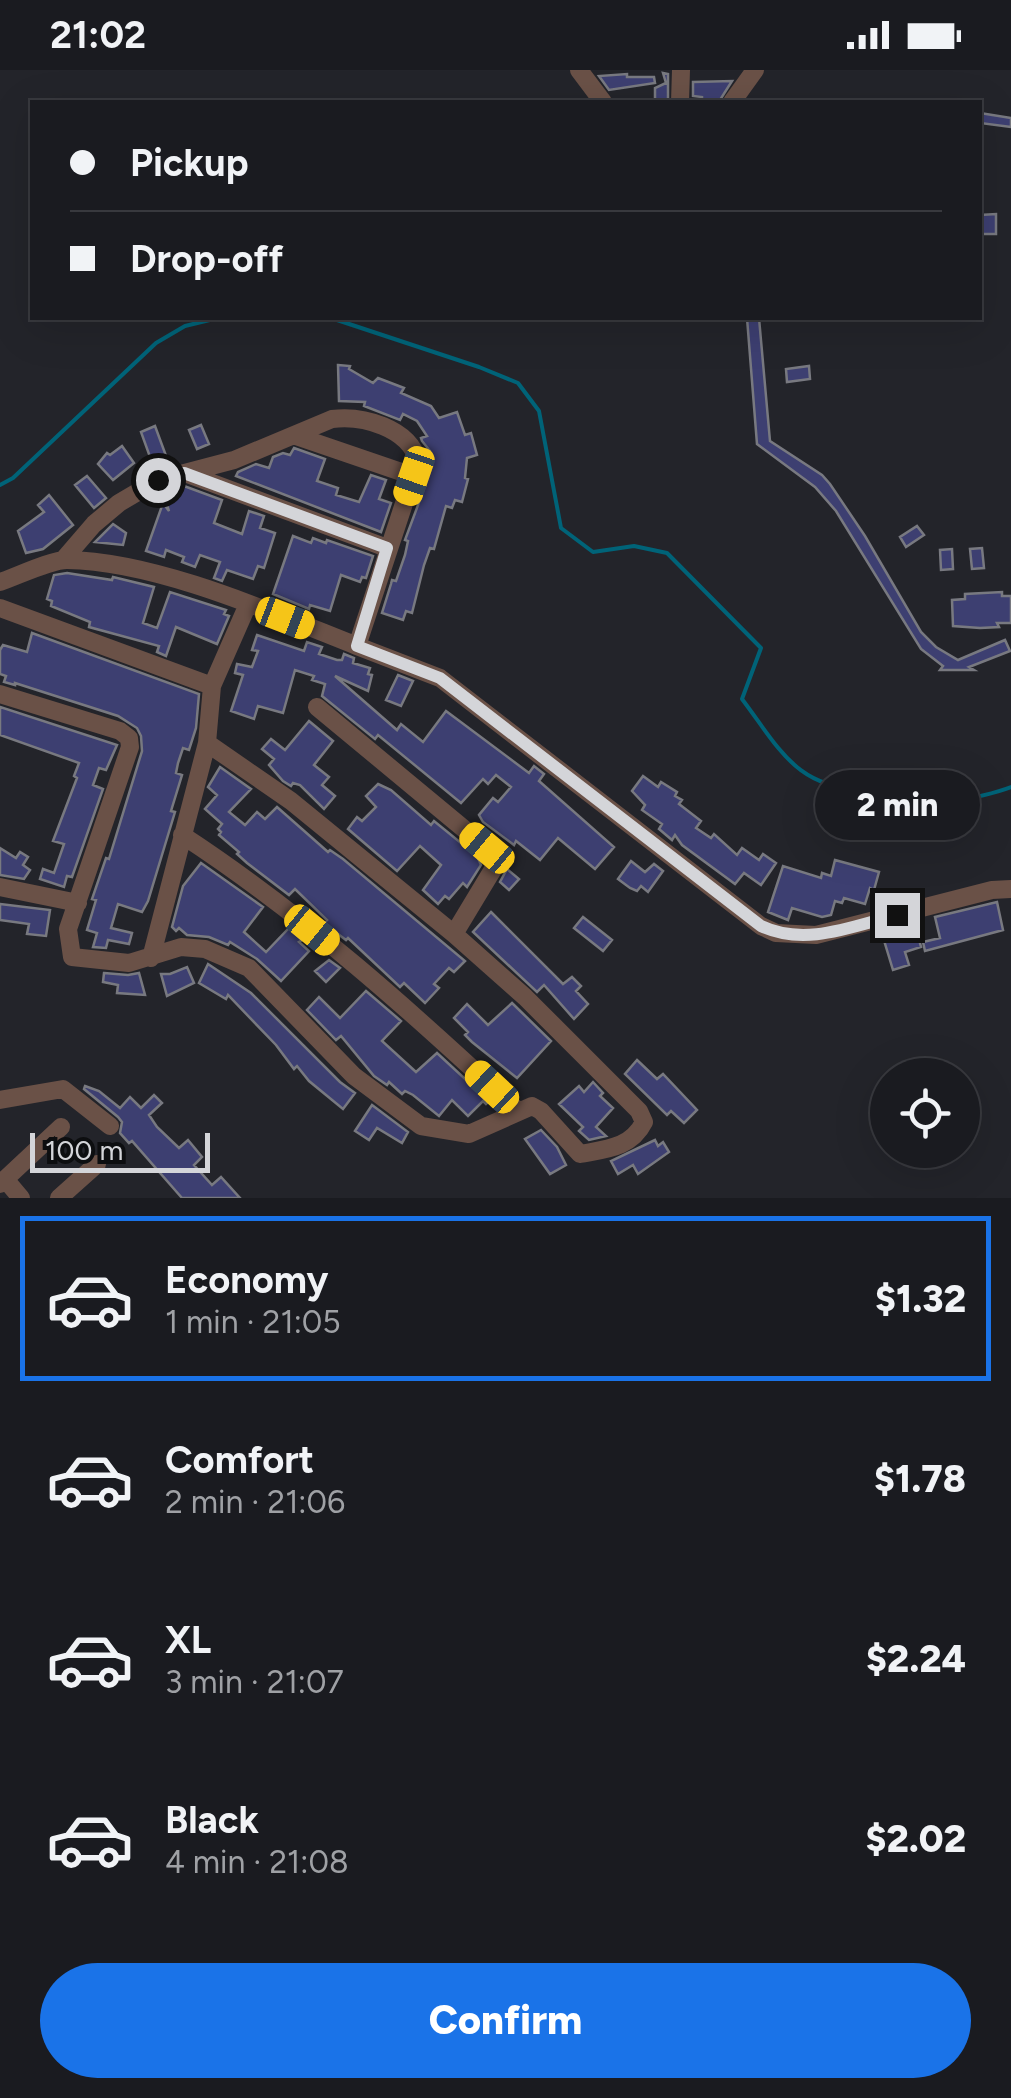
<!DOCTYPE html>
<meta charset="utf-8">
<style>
body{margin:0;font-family:Figtree,sans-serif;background:#27282d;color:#f1f3f6;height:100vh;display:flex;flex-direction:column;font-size:38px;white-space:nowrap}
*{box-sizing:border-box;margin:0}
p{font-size:32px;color:#9fa1a5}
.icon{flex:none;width:55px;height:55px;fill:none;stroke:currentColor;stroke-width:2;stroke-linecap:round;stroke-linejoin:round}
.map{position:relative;height:1128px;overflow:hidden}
.sheet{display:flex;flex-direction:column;background:#1a1b20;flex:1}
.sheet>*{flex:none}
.hud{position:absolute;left:30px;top:30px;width:952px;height:220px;border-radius:0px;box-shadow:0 10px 40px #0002,0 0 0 2px #38393e;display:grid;align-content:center;height:220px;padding:0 40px;background:#1a1b20}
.tools{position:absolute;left:870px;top:988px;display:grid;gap:20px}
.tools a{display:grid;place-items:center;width:110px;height:110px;border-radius:50%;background:#1a1b20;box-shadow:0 10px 40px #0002,0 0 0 2px #38393e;font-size:50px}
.scale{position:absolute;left:30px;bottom:25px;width:180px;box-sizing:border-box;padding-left:10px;border:5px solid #d4d5d9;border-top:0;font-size:28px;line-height:35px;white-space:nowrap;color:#d4d5d9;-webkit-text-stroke:8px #0d0e10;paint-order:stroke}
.end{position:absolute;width:45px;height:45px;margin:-22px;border:12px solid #d4d5d9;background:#111;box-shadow:0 0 0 5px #111}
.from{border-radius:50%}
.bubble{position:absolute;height:70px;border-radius:35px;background:#1a1b20;box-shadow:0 10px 40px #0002,0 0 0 2px #38393e;font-size:32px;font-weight:800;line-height:70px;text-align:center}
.car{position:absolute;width:30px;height:60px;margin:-30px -15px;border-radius:12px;box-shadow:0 0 8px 2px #0007;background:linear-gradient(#f5c518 24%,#345 0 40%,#f5c518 0 76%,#345 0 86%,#f5c518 0)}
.hud b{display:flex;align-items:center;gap:35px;height:95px;font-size:38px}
.hud b+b{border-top:2px solid #38393e}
.hud i{width:25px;height:25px;background:#f1f3f6}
ul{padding:18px 0 0;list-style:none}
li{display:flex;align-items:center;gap:30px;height:165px;margin:0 20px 15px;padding:0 20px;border:5px solid transparent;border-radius:0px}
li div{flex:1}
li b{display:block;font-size:38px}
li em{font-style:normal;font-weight:800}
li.selected{border-color:#1a73e8}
li>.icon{width:90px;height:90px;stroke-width:1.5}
.cta{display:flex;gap:20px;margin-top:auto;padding:20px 40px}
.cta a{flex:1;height:115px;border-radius:60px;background:#1a73e8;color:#fff;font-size:40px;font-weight:800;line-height:115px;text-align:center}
.status{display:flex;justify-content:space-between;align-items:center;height:70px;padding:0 50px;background:#1a1b20;direction:ltr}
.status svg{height:28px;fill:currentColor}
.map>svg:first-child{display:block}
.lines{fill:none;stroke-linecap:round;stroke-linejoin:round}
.stream{stroke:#006378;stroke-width:4}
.building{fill:#3d3f71;stroke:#787980;stroke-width:2.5}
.minor{stroke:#6a5147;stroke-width:18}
.route{stroke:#d4d5d9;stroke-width:12}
</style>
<div class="status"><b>21:02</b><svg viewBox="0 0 49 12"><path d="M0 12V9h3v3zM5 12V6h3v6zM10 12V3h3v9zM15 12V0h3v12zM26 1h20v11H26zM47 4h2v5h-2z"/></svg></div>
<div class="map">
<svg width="1011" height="1128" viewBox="0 0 1011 1128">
<rect width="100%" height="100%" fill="#23242a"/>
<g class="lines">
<!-- stream -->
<path class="stream" d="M 331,248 L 479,297 L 518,313 L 539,341 L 561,458 L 593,482 L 634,476 L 667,483 L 761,578 L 742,629 C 779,678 799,723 869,718 C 874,723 880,731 887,733 C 909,743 987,726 1011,717
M 0,415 L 13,408 L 156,273 L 185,256 L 218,248"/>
</g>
<!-- building -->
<path class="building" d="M 663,3 L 668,4 L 668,32 L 655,32 L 655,18 L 666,13 Z
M 627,4 L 627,7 L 654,7 L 655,13 L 609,20 L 599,6 Z
M 732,11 L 720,30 L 702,31 L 702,27 L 693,26 L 693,12 Z
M 980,43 L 1011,48 L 1011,57 L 980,53 Z
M 996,144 L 996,164 L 980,164 L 980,145 Z
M 747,248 L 759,248 L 770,371 L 822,405 L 830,414 L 865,466 L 921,562 L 936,577 L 958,590 L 1005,570 L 1010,581 L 969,597 L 974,600 L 940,600 L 943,596 L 921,579 L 836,441 L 815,417 L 757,374 Z
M 338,295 L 350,296 L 349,299 L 373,313 L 378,308 L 404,318 L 401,323 L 431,336 L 439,348 L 457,342 L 465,365 L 471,363 L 477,385 L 467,388 L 465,408 L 468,409 L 462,432 L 455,430 L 452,438 L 446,436 L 434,479 L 430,478 L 424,495 L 412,543 L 406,541 L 403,550 L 382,543 L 391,514 L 392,510 L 396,511 L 405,485 L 408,471 L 405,470 L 421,427 L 430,381 L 422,371 L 421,368 L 427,366 L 417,351 L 403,344 L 400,350 L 364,336 L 365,332 L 339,331 Z
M 809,296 L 810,309 L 787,312 L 786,299 Z
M 201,355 L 209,374 L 197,379 L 189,360 Z
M 155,356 L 169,394 L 154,398 L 141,362 Z
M 122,376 L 134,393 L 113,410 L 98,394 L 107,383 L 110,385 Z
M 294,378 L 325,389 L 317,411 L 338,418 L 336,425 L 359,432 L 371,405 L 386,410 L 379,429 L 391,433 L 381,462 L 236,406 L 238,402 L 256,394 L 269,398 L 273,387 L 283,383 L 290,385 Z
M 87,406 L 106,428 L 94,438 L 75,415 Z
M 184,416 L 222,430 L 214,453 L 242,464 L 249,441 L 264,446 L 260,458 L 275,463 L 264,498 L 258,496 L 253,509 L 227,500 L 222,511 L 214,508 L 220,492 L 200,485 L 195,497 L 182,492 L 184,487 L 166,480 L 164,487 L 146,481 L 163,433 L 169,441 L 165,428 L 168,420 Z
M 49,425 L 73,455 L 43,479 L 26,483 L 18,461 L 44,442 L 38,435 Z
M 113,454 L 126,463 L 123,475 L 95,472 Z
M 917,456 L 924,465 L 906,477 L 900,467 Z
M 293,466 L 311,473 L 313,468 L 326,473 L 327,470 L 373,486 L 366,508 L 362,507 L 360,512 L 341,505 L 330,541 L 310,535 L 309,539 L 273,524 Z
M 982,478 L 984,498 L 972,499 L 970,479 Z
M 952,479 L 953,499 L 941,500 L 940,480 Z
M 67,503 L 112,510 L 113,507 L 154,517 L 143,553 L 157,558 L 170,522 L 226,540 L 224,544 L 229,546 L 217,574 L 176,557 L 166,586 L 157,582 L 159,576 L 89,557 L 90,552 L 51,536 L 52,531 L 47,529 L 54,505 Z
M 1002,522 L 1002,526 L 1011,526 L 1011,553 L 997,553 L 999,557 L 980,558 L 953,556 L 952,530 L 965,529 L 965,524 Z
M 32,563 L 199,624 L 196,658 L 189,680 L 183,678 L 178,693 L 176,703 L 182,705 L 171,741 L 175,742 L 148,831 L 142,842 L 118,834 L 111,858 L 132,863 L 129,874 L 108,870 L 106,878 L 93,877 L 97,863 L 87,860 L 96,830 L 92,829 L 106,788 L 109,789 L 142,681 L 141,666 L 137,658 L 118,646 L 15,613 L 15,615 L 4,612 L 6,606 L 0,604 L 0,580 L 3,575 L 27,582 Z
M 257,565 L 304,581 L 307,572 L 322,577 L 319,584 L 337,590 L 342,590 L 344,584 L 354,588 L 353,593 L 370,598 L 368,604 L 372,605 L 368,621 L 335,606 L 397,660 L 401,654 L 423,672 L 446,641 L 529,703 L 534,696 L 544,704 L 539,711 L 614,777 L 595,799 L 558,768 L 540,790 L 516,771 L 514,775 L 483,752 L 479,745 L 493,728 L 498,732 L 511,717 L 496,705 L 488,714 L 483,709 L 461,733 L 378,665 L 375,669 L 322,626 L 325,614 L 312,610 L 314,606 L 295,600 L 283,643 L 258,636 L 254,649 L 231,641 L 243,605 L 235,603 L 237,594 L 252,597 L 258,581 L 252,580 Z
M 398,605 L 413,611 L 401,636 L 386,630 Z
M 0,637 L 117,675 L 106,700 L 99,698 L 93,715 L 103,719 L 72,807 L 67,806 L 64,817 L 40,809 L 43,799 L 54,803 L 64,774 L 53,771 L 77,708 L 74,706 L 79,693 L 0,665 Z
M 309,651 L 333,671 L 314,695 L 329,707 L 322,715 L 335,726 L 324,739 L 300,715 L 293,713 L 291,716 L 283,711 L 269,695 L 274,689 L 262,679 L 271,669 L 285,680 Z
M 220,697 L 251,719 L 229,742 L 245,755 L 257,742 L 265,749 L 277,737 L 328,782 L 330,780 L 343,789 L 465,891 L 454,902 L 449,898 L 434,914 L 439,918 L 425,933 L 404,913 L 400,917 L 348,868 L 346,870 L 330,858 L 324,853 L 327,850 L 295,819 L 289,825 L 247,793 L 237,784 L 239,782 L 219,765 L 221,762 L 218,759 L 222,754 L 205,739 L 217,725 L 208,717 Z
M 643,706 L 658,717 L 661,712 L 677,722 L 675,726 L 682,730 L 679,734 L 701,751 L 696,758 L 711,768 L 714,764 L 737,785 L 742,778 L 759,790 L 763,784 L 776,793 L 761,815 L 744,803 L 735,814 L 682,775 L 675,765 L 672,770 L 659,759 L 662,754 L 642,740 L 645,735 L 632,721 Z
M 378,714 L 391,720 L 431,755 L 434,751 L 477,786 L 481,795 L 467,817 L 463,813 L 449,829 L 445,826 L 438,834 L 423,820 L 441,795 L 420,776 L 397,801 L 348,759 L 357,747 L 362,751 L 376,737 L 366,726 Z
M 0,778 L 16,788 L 20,782 L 28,787 L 23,795 L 30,800 L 24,809 L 0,805 Z
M 835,790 L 879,802 L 874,820 L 870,818 L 865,834 L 844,828 L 842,833 L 835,831 L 831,845 L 822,847 L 792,838 L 788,850 L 768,842 L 783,796 L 821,808 L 822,803 L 831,806 Z
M 631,791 L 645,802 L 654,794 L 663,801 L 648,822 L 641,816 L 637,821 L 630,818 L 618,809 Z
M 201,793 L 263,837 L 244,862 L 266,882 L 289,858 L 302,870 L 299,872 L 309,881 L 281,911 L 257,889 L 230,872 L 228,875 L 209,867 L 187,865 L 179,858 L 176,861 L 172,857 L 183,816 Z
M 507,799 L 519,809 L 509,820 L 500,812 Z
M 997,832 L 1003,860 L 925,881 L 923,872 L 940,868 L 935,847 Z
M 0,834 L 50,840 L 46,866 L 27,864 L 29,854 L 0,850 Z
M 491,842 L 563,914 L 572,907 L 581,916 L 576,921 L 588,934 L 574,949 L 544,915 L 537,922 L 473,862 Z
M 583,847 L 612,870 L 603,881 L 574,858 Z
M 899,862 L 900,867 L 917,862 L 921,877 L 905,882 L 909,895 L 893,900 L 883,867 Z
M 329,890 L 340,898 L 326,912 L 315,901 Z
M 208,894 L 251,923 L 340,1012 L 355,1023 L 343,1039 L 309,1011 L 297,996 L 294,999 L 276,975 L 228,925 L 226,929 L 199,913 Z
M 187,897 L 194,913 L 167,926 L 161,904 L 170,904 Z
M 104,903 L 128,905 L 139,903 L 145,925 L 117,923 L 118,915 L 103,912 Z
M 366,921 L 401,951 L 382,971 L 416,1002 L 437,983 L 489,1031 L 486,1034 L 483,1031 L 468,1046 L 452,1030 L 439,1046 L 413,1025 L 405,1021 L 402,1024 L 389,1012 L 387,1015 L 374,1006 L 341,966 L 336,970 L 307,940 L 319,927 L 340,948 Z
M 512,933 L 551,971 L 517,1008 L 472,972 L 465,965 L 468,962 L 454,948 L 467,934 L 488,955 Z
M 637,990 L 657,1009 L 663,1004 L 697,1040 L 684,1053 L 671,1041 L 667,1045 L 625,1004 Z
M 593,1012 L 603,1023 L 600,1026 L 613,1038 L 596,1057 L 606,1066 L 589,1070 L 579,1061 L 583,1057 L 559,1034 L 579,1016 L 584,1022 Z
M 85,1016 L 99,1021 L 120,1038 L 130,1027 L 141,1038 L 154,1025 L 162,1033 L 149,1045 L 157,1057 L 179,1078 L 188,1070 L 202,1087 L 194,1095 L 212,1115 L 221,1107 L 240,1128 L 182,1128 L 132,1071 L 129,1073 L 120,1063 L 122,1052 L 118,1047 L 84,1019 Z
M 372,1035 L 408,1062 L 402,1073 L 377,1058 L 369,1070 L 355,1061 Z
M 541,1060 L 557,1077 L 566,1095 L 550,1104 L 525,1069 Z
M 655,1070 L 658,1076 L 663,1072 L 669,1082 L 638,1104 L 633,1095 L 618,1104 L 611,1091 Z"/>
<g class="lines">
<!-- minor -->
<path class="minor" d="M 579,0 L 603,32
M 680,32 L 681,0
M 732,32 L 755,0
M 296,366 L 413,406
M 185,403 L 387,478
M 63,490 L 94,454 L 119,433 L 158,410 L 234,390 L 332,349 C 363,345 409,358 418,391 L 357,576 L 440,608 L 761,856 L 776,863 L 816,865 L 992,820 L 1011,819
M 0,512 C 18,506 50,490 67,490 C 156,491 273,543 357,576
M 0,538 L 212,616
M 0,624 L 120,661 L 129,668 L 130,677 L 68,859 L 72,887 L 129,893 L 181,877 L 205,879 L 249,898 L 354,1006 L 421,1056 L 469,1064 L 532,1036 L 541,1041 L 580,1084 C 606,1079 631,1078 644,1052 L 639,1041 L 525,927 L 454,864 L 291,731 L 207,673
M 317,637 L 487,778 L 495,796 L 454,864
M 182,765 C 303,844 411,941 517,1040
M 0,817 L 78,833
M 151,888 L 207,673 L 212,616 L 248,534
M 0,1030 L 63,1019 L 110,1056
M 5,1109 L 21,1128
M 0,1114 L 61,1057
M 59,1128 L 97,1094"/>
</g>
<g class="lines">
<!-- route -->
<path class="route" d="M 158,410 L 184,403 L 387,478 L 357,576 L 440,608 L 761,856 C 805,877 853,856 897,845"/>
</g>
</svg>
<div class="tools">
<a><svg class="icon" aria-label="locate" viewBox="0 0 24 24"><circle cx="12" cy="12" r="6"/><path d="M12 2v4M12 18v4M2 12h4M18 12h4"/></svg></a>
</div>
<div class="scale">100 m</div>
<i class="end from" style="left:158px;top:410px"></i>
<i class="end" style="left:897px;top:845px"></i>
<div class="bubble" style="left:815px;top:700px;width:165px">2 min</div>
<i class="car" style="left:414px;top:406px;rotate:199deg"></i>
<i class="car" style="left:285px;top:548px;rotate:111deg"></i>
<i class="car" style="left:487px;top:778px;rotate:310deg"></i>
<i class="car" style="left:312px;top:860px;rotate:129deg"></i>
<i class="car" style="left:492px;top:1017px;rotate:313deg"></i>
<div class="hud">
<b><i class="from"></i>Pickup</b>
<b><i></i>Drop-off</b>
</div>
</div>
<section class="sheet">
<ul>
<li class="selected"><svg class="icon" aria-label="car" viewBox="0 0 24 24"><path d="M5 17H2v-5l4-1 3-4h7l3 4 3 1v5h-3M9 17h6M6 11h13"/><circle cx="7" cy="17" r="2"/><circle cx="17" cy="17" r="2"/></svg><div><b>Economy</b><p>1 min · 21:05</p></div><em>$1.32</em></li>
<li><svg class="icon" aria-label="car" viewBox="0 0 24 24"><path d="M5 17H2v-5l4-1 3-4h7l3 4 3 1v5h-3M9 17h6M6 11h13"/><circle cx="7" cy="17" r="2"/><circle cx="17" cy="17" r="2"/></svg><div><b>Comfort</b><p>2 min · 21:06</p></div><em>$1.78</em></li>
<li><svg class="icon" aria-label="car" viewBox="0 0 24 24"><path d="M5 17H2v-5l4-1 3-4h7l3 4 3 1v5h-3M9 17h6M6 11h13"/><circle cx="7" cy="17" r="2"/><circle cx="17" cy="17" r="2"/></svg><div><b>XL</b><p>3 min · 21:07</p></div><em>$2.24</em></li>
<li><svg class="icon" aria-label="car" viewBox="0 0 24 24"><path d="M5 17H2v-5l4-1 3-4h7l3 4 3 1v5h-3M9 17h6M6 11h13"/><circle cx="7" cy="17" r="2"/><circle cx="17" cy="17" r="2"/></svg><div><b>Black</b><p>4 min · 21:08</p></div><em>$2.02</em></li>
</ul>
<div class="cta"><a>Confirm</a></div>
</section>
